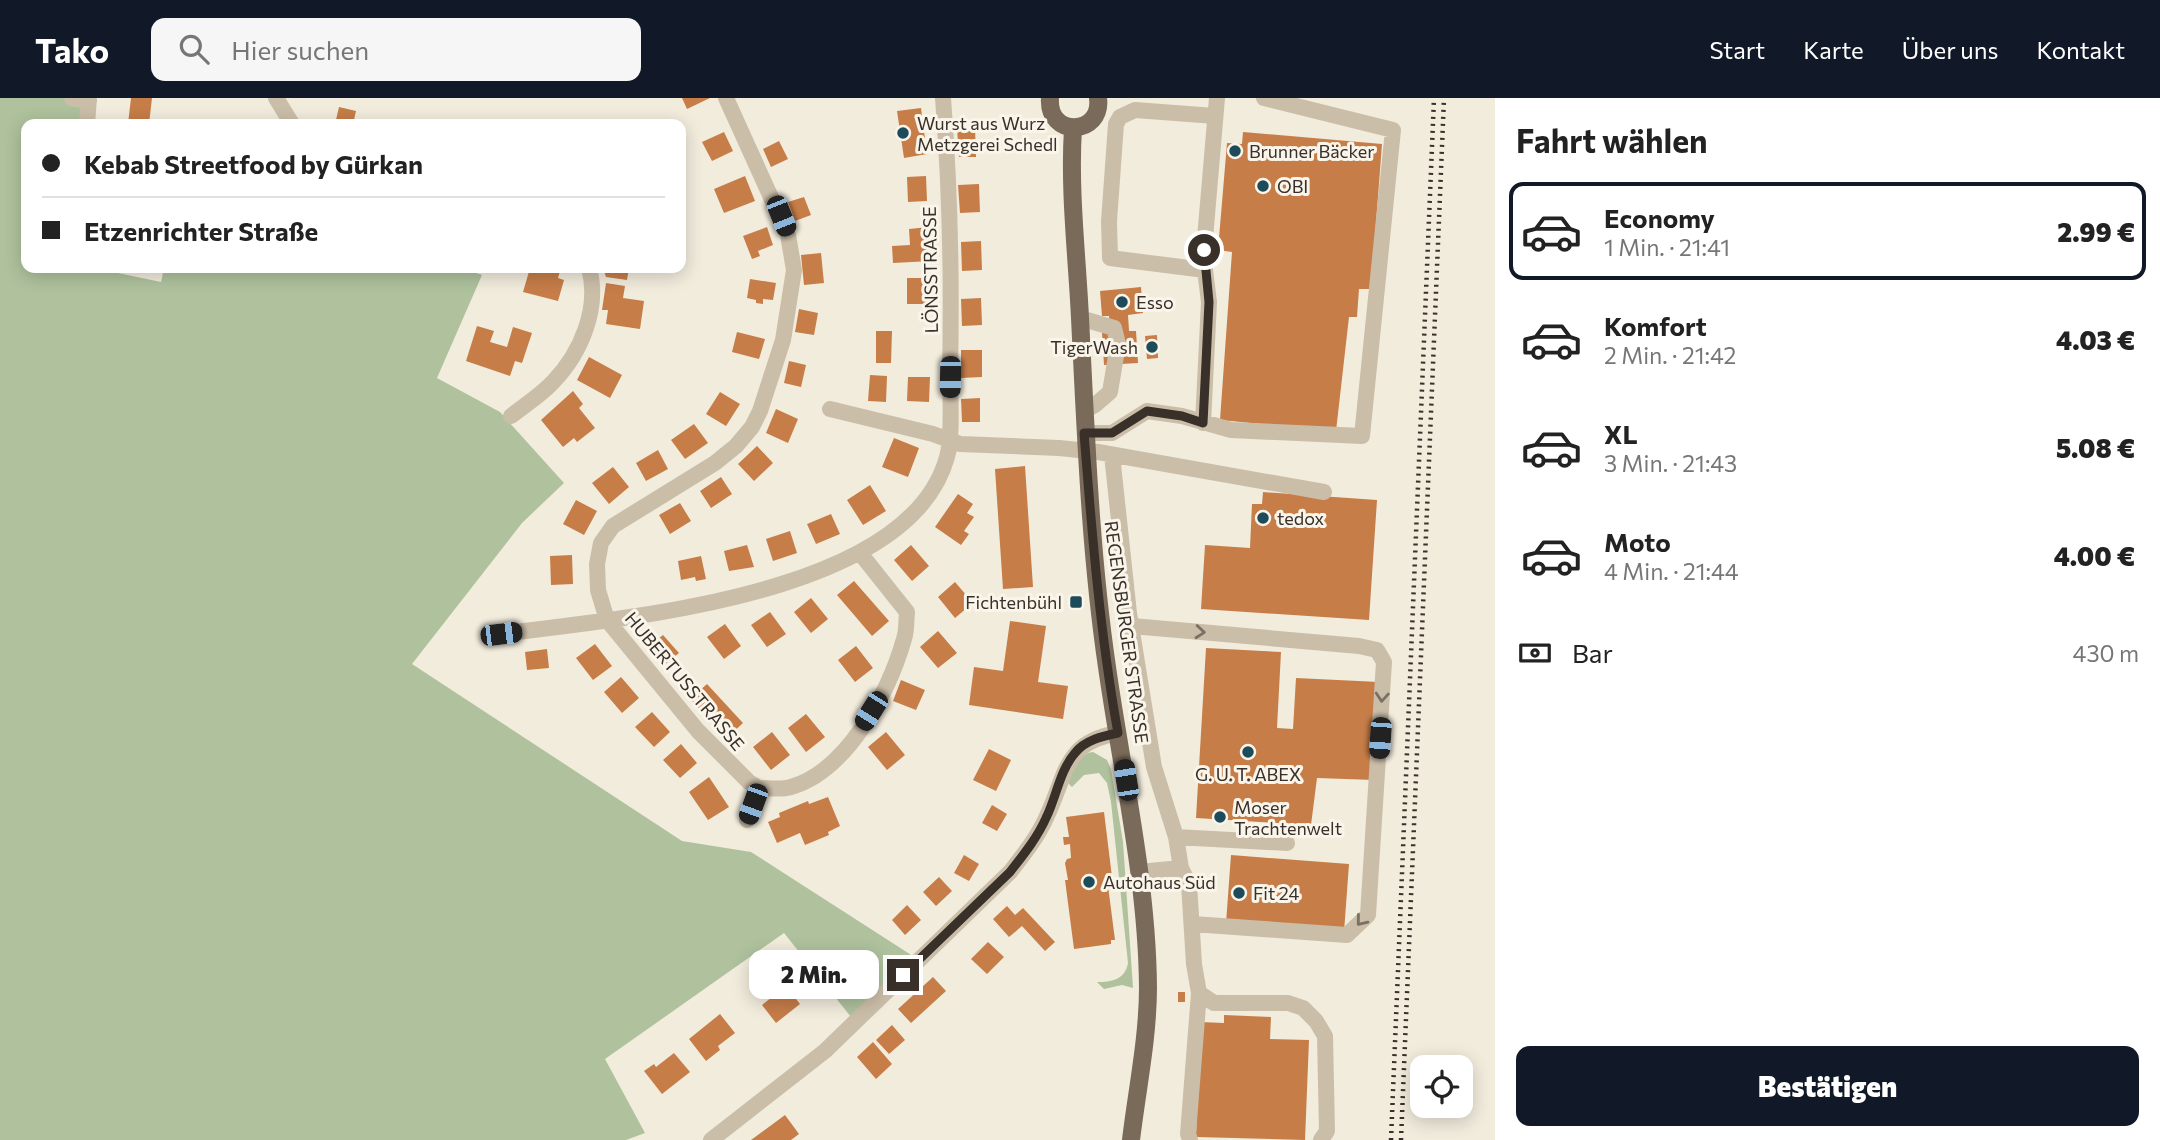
<!DOCTYPE html>
<html lang="de">
<meta charset="utf-8">
<style>
body{margin:0;font-family:Commissioner,sans-serif;background:#f6f6f6;color:#222;height:100vh;display:flex;flex-direction:column;font-size:26px;white-space:nowrap}
*{box-sizing:border-box;margin:0}
p{font-size:23px;color:#767676}
.icon{flex:none;width:38px;height:38px;fill:none;stroke:currentColor;stroke-width:2;stroke-linecap:round;stroke-linejoin:round}
.map{position:relative;flex:1;overflow:hidden}
.panel{display:flex;flex-direction:column;background:#fff;width:665px}
.panel>*{flex:none}
.guide{position:absolute;left:21px;top:21px;width:665px;height:154px;border-radius:14px;box-shadow:0 4px 18px #0003;display:grid;align-content:center;height:154px;padding:0 21px;background:#fff}
.controls{position:absolute;left:1410px;top:957px;display:grid;gap:14px}
.controls a{display:grid;place-items:center;width:63px;height:63px;border-radius:14px;background:#fff;box-shadow:0 4px 18px #0003;font-size:35px}
.end{position:absolute;width:32px;height:32px;margin:-16px;border:9px solid #383029;background:#fff;box-shadow:0 0 0 4px #fff}
.from{border-radius:50%}
.bubble{position:absolute;height:49px;border-radius:14px;background:#fff;box-shadow:0 4px 18px #0003;font-size:23px;font-weight:800;line-height:49px;text-align:center}
.car{position:absolute;width:21px;height:42px;margin:-21px -10px;border-radius:9px;box-shadow:0 0 5px 2px #0007;background:linear-gradient(#222 24%,#8ab4d8 0 40%,#222 0 76%,#8ab4d8 0 86%,#222 0)}
.guide b{display:flex;align-items:center;gap:24px;height:66px;font-size:26px}
.guide b+b{border-top:2px solid #e0e0e0}
.guide i{width:18px;height:18px;background:#222}
ul{padding:0;list-style:none}
li{display:flex;align-items:center;gap:21px;height:98px;margin:0 14px 10px;padding:0 7px;border:4px solid transparent;border-radius:14px}
li div{flex:1}
li b{display:block;font-size:26px}
li em{font-style:normal;font-weight:800}
li.on{border-color:#111827}
li>.icon{width:63px;height:63px;stroke-width:1.5}
h2{padding:0 21px;font-size:32px;line-height:84px}
.pay{display:flex;align-items:center;gap:18px;height:77px;padding:0 21px;font-size:26px}
.pay p{margin-inline-start:auto}
.button{display:flex;gap:14px;margin-top:auto;padding:14px 21px}
.button a{flex:1;height:80px;border-radius:14px;background:#111827;color:#fff;font-size:28px;font-weight:800;line-height:80px;text-align:center}
header{display:flex;align-items:center;gap:42px;box-sizing:border-box;height:98px;padding:0 35px;background:#111827;color:#fff}
header strong{font-size:33px}
nav{display:flex;gap:38px;margin-inline-start:auto;font-size:24px}
.search{width:490px;height:63px;background:#f6f6f6;display:flex;align-items:center;gap:18px;box-sizing:border-box;padding:0 24px;border-radius:14px;color:#767676;font-size:26px}
main{display:flex;flex:1;min-height:0}
.map>svg:first-child{display:block}
.green{fill:#afc29d}
.building{fill:#c67d48}
.lines{fill:none;stroke-linecap:round;stroke-linejoin:round}
.minor{stroke:#cbbea9;stroke-width:16}
.major{stroke:#7a6a5a;stroke-width:18}
.rail{stroke:#383029;stroke-width:4.5;stroke-dasharray:2 5;stroke-linecap:butt}
.oneway{stroke:#7a7063}
.route{stroke:#383029;stroke-width:9}
.poi-dot{fill:#1e4b5a;stroke:#faf5ea;stroke-width:2.5}
.labels{text-anchor:middle;dominant-baseline:central;stroke-width:6;stroke-linejoin:round;paint-order:stroke}
.poi-label{font-size:18px;fill:#383029;stroke:#faf5ea;text-anchor:start}
.street-label{font-size:18px;fill:#383029;stroke:#faf5ea}
</style>
<header>
<strong>Tako</strong>
<div class="search"><svg class="icon" aria-label="search" viewBox="0 0 24 24"><circle cx="10" cy="10" r="6"/><path d="M15 15l6 6"/></svg>Hier suchen</div>
<nav><a>Start</a><a>Karte</a><a>Über uns</a><a>Kontakt</a></nav>
</header>
<main>
<div class="map">
<svg width="1495" height="1042" viewBox="0 0 1495 1042">
<rect width="100%" height="100%" fill="#f2ecdd"/>
<!-- green -->
<path class="green" d="M 0,0 L 72,0 L 89,3 L 87,26 L 26,26 L 26,170 L 94,170 L 161,184 L 164,170 L 462,170 L 482,177 L 437,280 L 500,314 L 564,385 L 522,425 L 412,566 L 682,743 L 751,754 L 919,862 L 855,924 L 784,835 L 605,961 L 645,1035 L 626,1042 L 0,1042 Z
M 1093,654 L 1107,662 L 1111,671 L 1123,744 L 1133,890 L 1122,887 L 1104,891 L 1097,884 C 1111,884 1125,882 1128,865 L 1111,704 L 1107,685 L 1099,675 L 1084,677 L 1072,689 L 1067,684 C 1074,671 1077,656 1093,654 Z"/>
<!-- building -->
<path class="building" d="M 131,0 L 152,0 L 149,26 L 128,26 Z
M 682,0 L 710,0 L 687,11 Z
M 339,9 L 356,13 L 353,26 L 335,26 Z
M 921,10 L 927,56 L 904,60 L 897,13 Z
M 975,29 L 976,59 L 959,59 L 957,30 Z
M 724,34 L 733,53 L 712,63 L 702,44 Z
M 1243,34 L 1382,46 L 1371,191 L 1359,191 L 1357,219 L 1349,219 L 1336,333 L 1220,322 L 1232,154 L 1218,152 L 1227,45 L 1242,46 Z
M 779,43 L 788,61 L 771,69 L 763,51 Z
M 745,78 L 755,103 L 724,115 L 714,91 Z
M 926,78 L 927,103 L 908,104 L 907,79 Z
M 979,86 L 980,114 L 960,115 L 958,87 Z
M 804,99 L 811,117 L 795,123 L 788,104 Z
M 767,129 L 773,147 L 758,153 L 760,158 L 752,161 L 743,138 Z
M 929,129 L 931,163 L 893,165 L 892,148 L 910,147 L 909,131 Z
M 981,143 L 982,172 L 962,173 L 961,144 Z
M 821,155 L 824,185 L 804,187 L 801,157 Z
M 530,170 L 561,170 L 558,180 L 564,182 L 558,203 L 523,194 Z
M 603,170 L 629,170 L 627,182 L 606,179 Z
M 907,180 L 929,180 L 929,206 L 907,206 Z
M 750,181 L 776,185 L 773,202 L 763,201 L 763,206 L 756,205 L 756,202 L 747,200 Z
M 606,185 L 625,188 L 623,200 L 644,203 L 640,231 L 606,226 L 608,212 L 602,212 Z
M 1141,189 L 1143,215 L 1128,217 L 1129,233 L 1136,233 L 1138,265 L 1104,267 L 1102,235 L 1110,234 L 1109,218 L 1102,218 L 1100,193 Z
M 981,200 L 982,227 L 962,228 L 961,201 Z
M 799,211 L 818,215 L 814,237 L 795,234 Z
M 477,228 L 494,233 L 490,244 L 507,249 L 513,229 L 532,235 L 522,265 L 515,263 L 510,278 L 466,263 Z
M 876,233 L 892,233 L 891,265 L 876,265 Z
M 737,234 L 765,241 L 759,261 L 732,254 Z
M 1157,237 L 1158,260 L 1147,261 L 1145,238 Z
M 961,252 L 982,252 L 982,279 L 961,280 Z
M 589,259 L 622,277 L 610,300 L 577,282 Z
M 789,263 L 806,267 L 801,289 L 784,285 Z
M 870,277 L 887,278 L 886,304 L 868,303 Z
M 908,279 L 930,279 L 929,304 L 907,303 Z
M 573,293 L 583,306 L 579,310 L 595,330 L 577,344 L 574,340 L 563,349 L 541,322 Z
M 720,294 L 740,306 L 726,328 L 706,316 Z
M 980,300 L 980,324 L 962,324 L 961,301 Z
M 776,311 L 798,321 L 788,345 L 766,335 Z
M 694,326 L 708,345 L 685,361 L 671,342 Z
M 894,340 L 919,350 L 908,379 L 882,369 Z
M 757,348 L 773,365 L 754,383 L 738,366 Z
M 658,352 L 668,371 L 646,383 L 636,365 Z
M 1025,368 L 1033,489 L 1003,491 L 995,371 Z
M 613,369 L 629,389 L 609,406 L 592,385 Z
M 721,379 L 732,396 L 711,410 L 700,393 Z
M 870,387 L 886,413 L 863,427 L 847,402 Z
M 1263,394 L 1377,402 L 1369,522 L 1201,511 L 1205,447 L 1250,450 L 1252,406 L 1262,406 Z
M 958,396 L 973,406 L 967,415 L 974,419 L 964,433 L 969,436 L 961,447 L 935,429 Z
M 576,402 L 597,413 L 584,437 L 563,426 Z
M 680,405 L 691,423 L 670,436 L 659,417 Z
M 831,416 L 840,436 L 816,446 L 807,426 Z
M 790,433 L 797,455 L 773,463 L 766,441 Z
M 747,447 L 754,469 L 729,473 L 724,453 Z
M 911,447 L 929,468 L 912,483 L 894,462 Z
M 572,457 L 573,486 L 551,487 L 550,458 Z
M 701,458 L 706,481 L 696,483 L 695,479 L 681,482 L 678,463 Z
M 854,483 L 889,523 L 872,538 L 837,497 Z
M 955,484 L 973,505 L 955,520 L 938,499 Z
M 811,500 L 828,521 L 811,535 L 794,514 Z
M 770,514 L 786,536 L 767,549 L 751,527 Z
M 1010,523 L 1046,528 L 1038,584 L 1068,588 L 1063,621 L 969,607 L 974,569 L 1003,573 Z
M 725,526 L 741,548 L 724,561 L 707,539 Z
M 938,533 L 957,555 L 938,570 L 920,549 Z
M 663,537 L 679,555 L 663,568 L 647,550 Z
M 595,546 L 612,568 L 593,582 L 576,560 Z
M 856,548 L 873,570 L 855,584 L 838,562 Z
M 1206,550 L 1281,554 L 1277,630 L 1293,631 L 1296,580 L 1379,584 L 1374,682 L 1317,680 L 1311,727 L 1196,720 Z
M 547,551 L 549,570 L 527,572 L 525,554 Z
M 621,579 L 639,600 L 622,615 L 604,594 Z
M 901,582 L 925,592 L 916,612 L 893,603 Z
M 707,586 L 743,625 L 727,640 L 690,601 Z
M 652,614 L 670,634 L 654,649 L 635,629 Z
M 806,616 L 825,639 L 806,654 L 788,630 Z
M 772,634 L 790,657 L 771,672 L 753,649 Z
M 886,634 L 905,657 L 887,672 L 868,649 Z
M 681,646 L 697,665 L 680,680 L 663,662 Z
M 989,651 L 1011,662 L 996,693 L 973,682 Z
M 709,679 L 729,709 L 708,722 L 689,694 Z
M 828,699 L 840,728 L 828,734 L 829,737 L 805,747 L 800,735 L 777,745 L 768,724 L 780,719 L 779,715 L 808,703 L 809,706 Z
M 992,707 L 1007,716 L 997,733 L 982,725 Z
M 1104,714 L 1112,779 L 1107,780 L 1115,842 L 1111,842 L 1111,846 L 1074,851 L 1065,782 L 1068,782 L 1065,765 L 1067,761 L 1071,760 L 1070,746 L 1064,747 L 1063,739 L 1069,739 L 1066,719 Z
M 964,757 L 979,766 L 969,783 L 954,775 Z
M 1231,757 L 1349,766 L 1344,834 L 1226,825 Z
M 939,779 L 952,793 L 936,808 L 923,794 Z
M 907,807 L 921,822 L 905,837 L 892,822 Z
M 1007,808 L 1015,817 L 1023,810 L 1055,844 L 1045,853 L 1022,828 L 1009,839 L 993,821 Z
M 988,844 L 1004,859 L 987,876 L 971,861 Z
M 933,879 L 946,893 L 911,925 L 898,911 Z
M 786,888 L 800,906 L 776,925 L 762,907 Z
M 1178,894 L 1185,894 L 1185,904 L 1178,904 Z
M 720,916 L 735,935 L 718,948 L 720,952 L 706,963 L 689,941 Z
M 1224,917 L 1271,919 L 1270,941 L 1309,942 L 1305,1042 L 1196,1039 L 1200,924 L 1224,925 Z
M 892,927 L 905,942 L 889,956 L 876,942 Z
M 873,944 L 892,966 L 876,981 L 857,959 Z
M 674,955 L 690,974 L 662,996 L 644,973 L 654,966 L 656,969 Z
M 785,1017 L 799,1036 L 791,1042 L 751,1042 Z"/>
<g class="lines">
<!-- minor -->
<path class="minor" d="M 72,0 L 89,3
M 276,0 L 292,26
M 726,0 L 788,137 L 794,172 L 783,242 L 760,313 L 752,329 L 736,348 L 715,365 L 613,428 L 601,445 L 597,466 L 598,492 L 607,522 L 698,633 L 749,684 L 759,690
M 1215,18 L 1135,12 L 1120,19 L 1116,26 L 1109,123 L 1110,160 L 1205,172 L 1204,152 L 1217,0
M 87,26 L 89,0
M 1080,220 L 1114,230 L 1118,246 L 1110,294 L 1095,307 L 1084,313
M 830,311 L 933,336 L 960,346 L 1059,350 L 1098,354 L 1324,394
M 511,318 C 525,307 541,297 553,284 C 581,255 600,210 589,170
M 1203,325 L 1209,204 L 1205,172
M 1085,335 L 1112,335 L 1147,313 L 1182,318 L 1231,332 L 1362,338 L 1393,32 L 1264,0
M 1112,357 L 1129,515 L 1154,669 L 1176,739 L 1181,770 L 1139,774
M 1132,528 L 1359,548 L 1377,552 L 1384,564 L 1368,817 L 1347,837 L 1193,826
M 501,536 C 620,520 909,499 947,359 C 953,338 950,298 950,275 C 952,183 950,91 943,0
M 759,690 C 769,690 781,692 791,689 C 847,673 889,594 904,541 C 907,532 906,523 907,514 L 860,455
M 747,722 L 759,690
M 1176,739 L 1287,745
M 1181,770 L 1189,786 L 1194,866 L 1199,895 L 1188,1036 L 1190,1042
M 1199,895 L 1214,905 L 1288,905 L 1303,910 L 1316,923 L 1325,938 L 1327,1033 L 1321,1042
M 711,1042 L 825,953 L 1010,774 C 1024,756 1037,740 1046,720 C 1067,677 1063,644 1118,635"/>
<!-- major -->
<path class="major" d="M 1050,0 C 1047,40 1103,38 1098,0
M 1073,30 C 1069,93 1077,157 1080,220 C 1086,337 1090,453 1107,569 C 1122,675 1147,781 1148,889 C 1148,940 1137,992 1131,1042"/>
<!-- rail -->
<path class="rail" d="M 1391,1042 L 1434,0
M 1401,1042 L 1444,0"/>
</g>
<!-- one-way arrows -->
<defs><path id="oneway-chevron" d="M-2-3.5L2.5 0L-2 3.5" fill="none" stroke-width="1.6" stroke-linecap="round" stroke-linejoin="round" transform="scale(1.75)"/></defs>
<g class="oneway">
<use href="#oneway-chevron" transform="translate(1200 534) rotate(5)"/>
<use href="#oneway-chevron" transform="translate(1382 599) rotate(94)"/>
<use href="#oneway-chevron" transform="translate(1361 823) rotate(129)"/>
</g>
<g class="lines">
<!-- route -->
<path class="route" d="M 903,877 L 1010,774 C 1024,756 1037,740 1046,720 C 1056,700 1060,672 1075,655 C 1085,642 1103,638 1118,635 C 1100,536 1092,436 1084,335 L 1112,335 L 1147,313 L 1182,318 L 1203,325 L 1209,204 L 1204,152"/>
</g>
<!-- markers -->
<g class="poi-dot">
<circle cx="903" cy="35" r="7"/>
<circle cx="1235" cy="53" r="7"/>
<circle cx="1263" cy="88" r="7"/>
<circle cx="1122" cy="204" r="7"/>
<circle cx="1152" cy="249" r="7"/>
<circle cx="1263" cy="420" r="7"/>
<rect x="1069" y="497" width="14" height="14" rx="3.5"/>
<circle cx="1248" cy="654" r="7"/>
<circle cx="1220" cy="719" r="7"/>
<circle cx="1089" cy="784" r="7"/>
<circle cx="1239" cy="795" r="7"/>
</g>
<g class="labels">
<!-- poi labels -->
<g class="poi-label">
<text x="917" y="25">Wurst aus Wurz<tspan x="917" dy="21">Metzgerei Schedl</tspan></text>
<text x="1249" y="53">Brunner Bäcker</text>
<text x="1277" y="88">OBI</text>
<text x="1136" y="204">Esso</text>
<text x="1138" y="249" text-anchor="end">TigerWash</text>
<text x="1277" y="420">tedox</text>
<text x="1062" y="504" text-anchor="end">Fichtenbühl</text>
<text x="1248" y="676" text-anchor="middle">G. U. T. ABEX</text>
<text x="1234" y="709">Moser<tspan x="1234" dy="21">Trachtenwelt</tspan></text>
<text x="1103" y="784">Autohaus Süd</text>
<text x="1253" y="795">Fit 24</text>
</g>
<!-- street labels -->
<g class="street-label">
<text transform="translate(930 172) rotate(-91)">LÖNSSTRASSE</text>
<text transform="translate(1127 534) rotate(82)">REGENSBURGER STRASSE</text>
<text transform="translate(685 583) rotate(50)">HUBERTUSSTRASSE</text>
</g>
</g>
</svg>
<div class="controls">
<a><svg class="icon" aria-label="locate" viewBox="0 0 24 24"><circle cx="12" cy="12" r="6"/><path d="M12 2v4M12 18v4M2 12h4M18 12h4"/></svg></a>
</div>
<i class="end from" style="left:1204px;top:152px"></i>
<i class="end" style="left:903px;top:877px"></i>
<div class="bubble" style="left:749px;top:852px;width:130px">2 Min.</div>
<i class="car" style="left:781px;top:118px;rotate:158deg"></i>
<i class="car" style="left:950px;top:279px;rotate:181deg"></i>
<i class="car" style="left:501px;top:536px;rotate:83deg"></i>
<i class="car" style="left:871px;top:613px;rotate:212deg"></i>
<i class="car" style="left:1380px;top:640px;rotate:184deg"></i>
<i class="car" style="left:1126px;top:682px;rotate:351deg"></i>
<i class="car" style="left:753px;top:706px;rotate:200deg"></i>
<div class="guide">
<b><i class="from"></i>Kebab Streetfood by Gürkan</b>
<b><i></i>Etzenrichter Straße</b>
</div>
</div>
<section class="panel">
<h2>Fahrt wählen</h2>
<ul>
<li class="on"><svg class="icon" aria-label="car" viewBox="0 0 24 24"><path d="M5 17H2v-5l4-1 3-4h7l3 4 3 1v5h-3M9 17h6M6 11h13"/><circle cx="7" cy="17" r="2"/><circle cx="17" cy="17" r="2"/></svg><div><b>Economy</b><p>1 Min. · 21:41</p></div><em>2.99 €</em></li>
<li><svg class="icon" aria-label="car" viewBox="0 0 24 24"><path d="M5 17H2v-5l4-1 3-4h7l3 4 3 1v5h-3M9 17h6M6 11h13"/><circle cx="7" cy="17" r="2"/><circle cx="17" cy="17" r="2"/></svg><div><b>Komfort</b><p>2 Min. · 21:42</p></div><em>4.03 €</em></li>
<li><svg class="icon" aria-label="car" viewBox="0 0 24 24"><path d="M5 17H2v-5l4-1 3-4h7l3 4 3 1v5h-3M9 17h6M6 11h13"/><circle cx="7" cy="17" r="2"/><circle cx="17" cy="17" r="2"/></svg><div><b>XL</b><p>3 Min. · 21:43</p></div><em>5.08 €</em></li>
<li><svg class="icon" aria-label="car" viewBox="0 0 24 24"><path d="M5 17H2v-5l4-1 3-4h7l3 4 3 1v5h-3M9 17h6M6 11h13"/><circle cx="7" cy="17" r="2"/><circle cx="17" cy="17" r="2"/></svg><div><b>Moto</b><p>4 Min. · 21:44</p></div><em>4.00 €</em></li>
</ul>
<div class="pay"><svg class="icon" aria-label="cash" viewBox="0 0 24 24"><path d="M3 7h18v10H3z"/><circle cx="12" cy="12" r="2"/></svg>Bar<p>430 m</p></div>
<div class="button"><a>Bestätigen</a></div>
</section>
</main>
